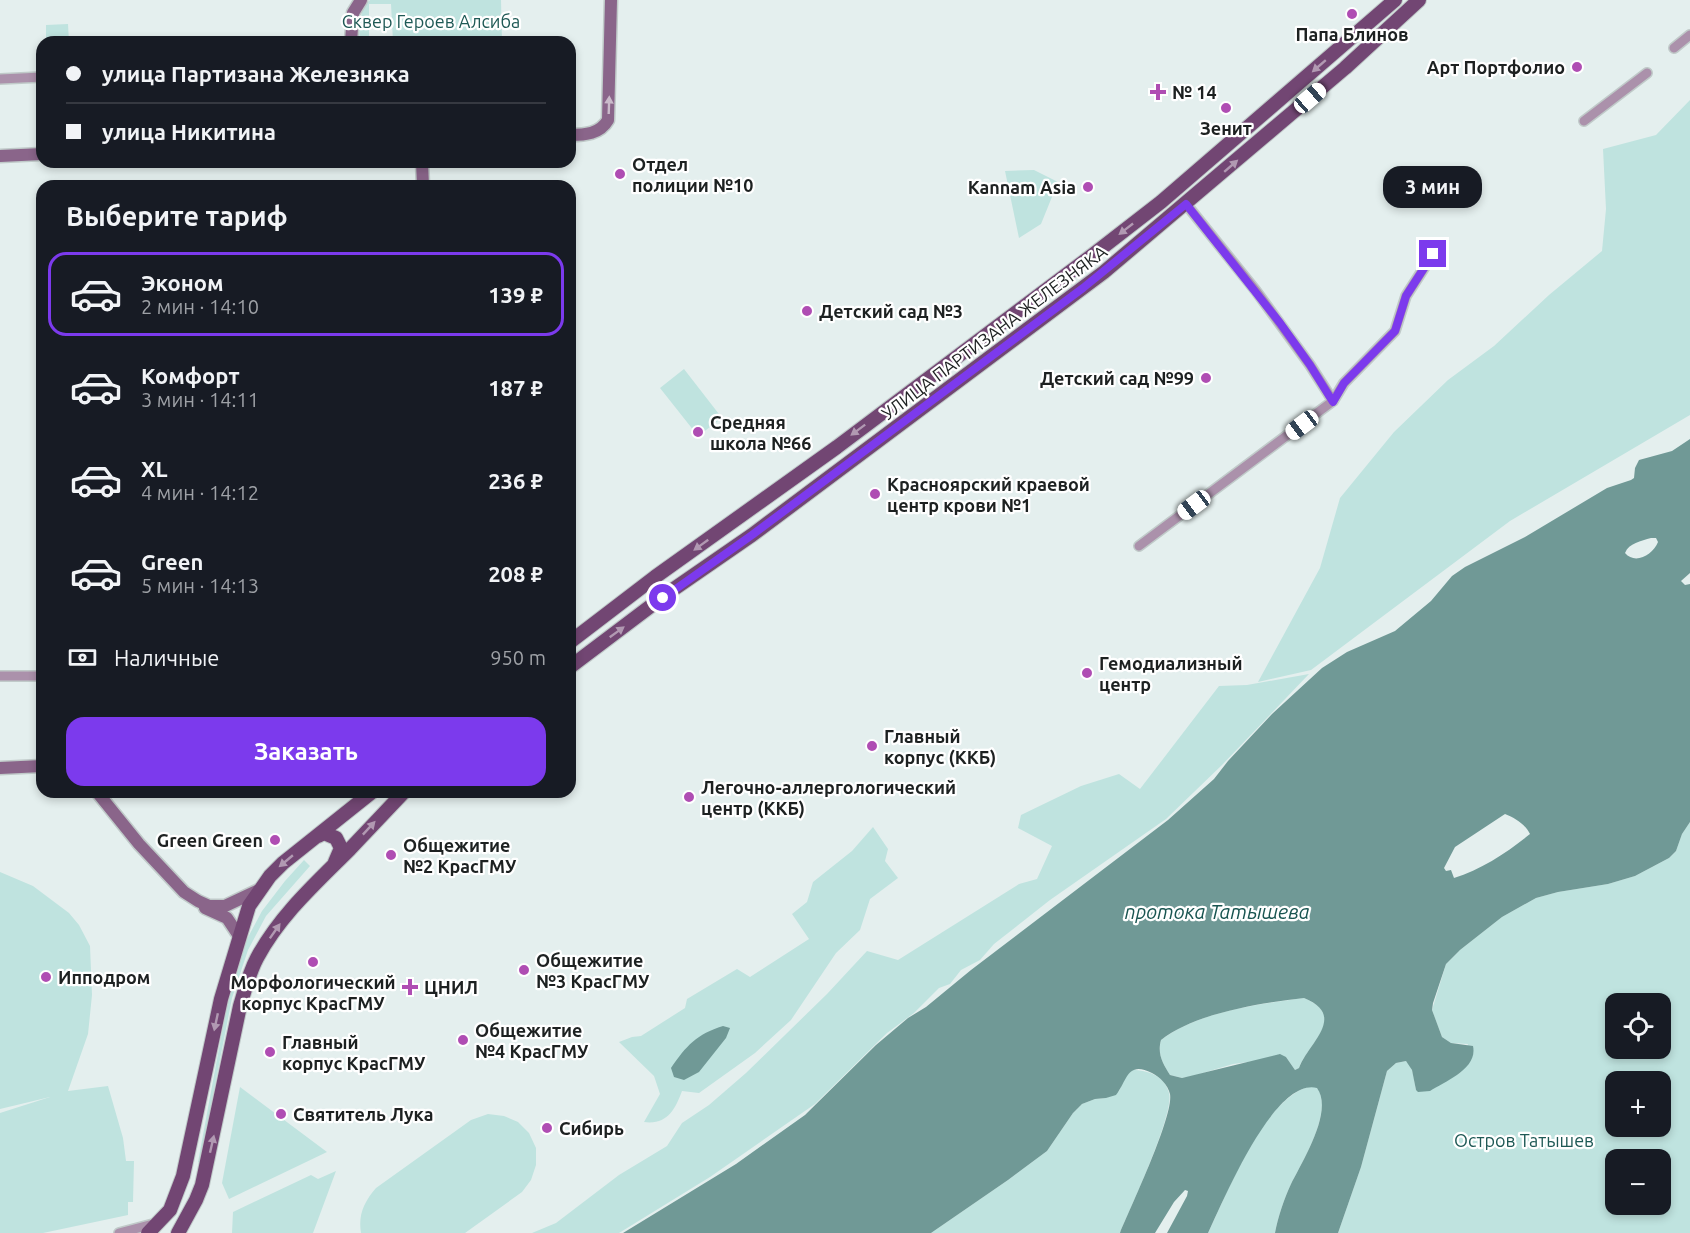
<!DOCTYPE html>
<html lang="ru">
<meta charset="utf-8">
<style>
body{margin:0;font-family:Ubuntu,sans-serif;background:#20242c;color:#f1f3f6;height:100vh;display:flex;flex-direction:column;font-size:22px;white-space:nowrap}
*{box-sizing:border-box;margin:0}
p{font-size:20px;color:#9ea1a6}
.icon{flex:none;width:33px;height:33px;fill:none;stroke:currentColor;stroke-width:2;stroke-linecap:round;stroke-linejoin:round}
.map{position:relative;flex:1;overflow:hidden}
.panel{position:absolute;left:36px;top:180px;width:540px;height:618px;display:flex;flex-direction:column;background:#171b24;border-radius:18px;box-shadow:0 3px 9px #0003}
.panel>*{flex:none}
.top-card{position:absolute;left:36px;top:36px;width:540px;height:132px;border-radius:18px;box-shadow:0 3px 9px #0003;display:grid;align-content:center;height:132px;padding:0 30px;background:#171b24}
.buttons{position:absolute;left:1605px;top:993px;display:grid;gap:12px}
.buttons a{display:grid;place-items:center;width:66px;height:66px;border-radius:12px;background:#171b24;box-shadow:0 3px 9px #0003;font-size:30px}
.end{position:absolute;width:27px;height:27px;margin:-14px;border:8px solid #7c3aed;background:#fff;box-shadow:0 0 0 3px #fff}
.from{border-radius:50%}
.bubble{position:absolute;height:42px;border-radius:18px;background:#171b24;box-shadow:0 3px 9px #0003;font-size:20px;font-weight:700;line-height:42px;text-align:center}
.car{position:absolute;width:18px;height:36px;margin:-18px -9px;border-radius:8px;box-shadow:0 0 4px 2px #0007;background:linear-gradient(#fff 24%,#345 0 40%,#fff 0 76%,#345 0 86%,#fff 0)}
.top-card b{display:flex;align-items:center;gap:21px;height:57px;font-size:22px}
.top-card b+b{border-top:2px solid #363941}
.top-card i{width:15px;height:15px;background:#f1f3f6}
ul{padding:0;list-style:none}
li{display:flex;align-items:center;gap:18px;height:84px;margin:0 12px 9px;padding:0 18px;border:3px solid transparent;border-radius:18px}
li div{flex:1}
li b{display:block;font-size:22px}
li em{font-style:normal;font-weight:700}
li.active{border-color:#7c3aed}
li>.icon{width:54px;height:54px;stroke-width:1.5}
h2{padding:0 30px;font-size:27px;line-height:72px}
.pay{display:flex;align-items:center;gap:15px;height:66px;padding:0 30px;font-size:22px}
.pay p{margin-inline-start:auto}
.cta{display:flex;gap:12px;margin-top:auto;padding:12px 30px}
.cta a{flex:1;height:69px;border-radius:18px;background:#7c3aed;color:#fff;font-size:24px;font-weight:700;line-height:69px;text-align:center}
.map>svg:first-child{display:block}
.green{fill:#bfe3df;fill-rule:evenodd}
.water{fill:#709996;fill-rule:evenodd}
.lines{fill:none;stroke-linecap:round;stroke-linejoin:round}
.street-casing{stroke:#c0cac9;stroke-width:12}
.secondary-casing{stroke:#c0cac9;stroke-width:15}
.primary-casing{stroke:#c0cac9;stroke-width:16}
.street{stroke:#ab91ab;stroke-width:9}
.secondary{stroke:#8a658a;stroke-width:12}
.primary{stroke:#724673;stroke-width:14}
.oneway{fill:#b199b2}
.oneway2{fill:#cabaca}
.route{stroke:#7c3aed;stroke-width:8}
.poi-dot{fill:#af4db3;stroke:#fff;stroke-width:2}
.labels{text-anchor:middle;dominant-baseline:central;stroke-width:4.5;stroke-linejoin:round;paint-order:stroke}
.park-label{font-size:18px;fill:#1e5955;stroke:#fff}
.poi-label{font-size:18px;font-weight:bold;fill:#1d2121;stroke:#fff;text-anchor:start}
.street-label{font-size:18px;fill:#1d2121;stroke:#fff}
.water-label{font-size:20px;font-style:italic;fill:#195551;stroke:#fff}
</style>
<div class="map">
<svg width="1690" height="1233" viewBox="0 0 1690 1233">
<rect width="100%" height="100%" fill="#e4efee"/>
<!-- green -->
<path class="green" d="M 370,0 L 501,0 L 502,42 L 393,42 L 391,4 L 369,4 L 369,42 L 359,42 C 360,28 358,10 370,0 Z
M 68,24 L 69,42 L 46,42 L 46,25 Z
M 1690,100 L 1690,415 L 1510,521 L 1311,670 L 1258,682 L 1320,568 L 1340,498 L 1394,432 L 1448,380 L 1494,346 L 1549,295 L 1602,251 L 1606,209 L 1603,149 L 1656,135 Z
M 1034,170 L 1058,182 L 1041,224 L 1019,238 L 1005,171 Z
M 684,369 L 722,418 L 698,436 L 660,388 Z
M 1309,674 L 1222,765 L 1166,819 L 1050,900 L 994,944 L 980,960 L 961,970 L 950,984 L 939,988 L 914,1013 L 887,1033 L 815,1104 L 710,1177 L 619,1233 L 532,1233 L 556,1223 L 619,1175 L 667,1146 L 682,1123 L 709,1105 L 746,1073 L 827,994 L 867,951 L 898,960 L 1019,884 L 1037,879 L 1052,846 L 1018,828 L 1021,815 L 1081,786 L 1119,774 L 1140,789 L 1219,686 L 1247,685 Z
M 1690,822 L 1690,1233 L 1338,1233 L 1361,1167 L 1387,1071 L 1396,1063 L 1406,1061 C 1414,1067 1414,1081 1416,1090 L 1445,1081 L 1461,1072 L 1468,1044 L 1451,1043 L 1442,1037 L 1432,1010 L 1446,964 L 1460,950 L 1502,917 L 1536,898 L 1558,892 L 1608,884 L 1635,876 L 1669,858 L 1676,851 L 1682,834 ZM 1616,1004 L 1660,1004 L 1660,1048 L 1616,1048 ZM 1616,1082 L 1660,1082 L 1660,1126 L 1616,1126 ZM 1616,1160 L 1660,1160 L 1660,1204 L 1616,1204 Z
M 873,827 L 888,849 L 885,861 L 898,878 L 870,899 L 860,930 L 836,953 L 791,1020 L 755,1053 L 699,1093 L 682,1091 C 675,1110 667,1125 644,1122 L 660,1094 L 654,1076 L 619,1042 L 632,1037 L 641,1036 L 685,1008 L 687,999 L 737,969 L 750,977 L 809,939 L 792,914 L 807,902 L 813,882 L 852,851 Z
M 304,860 L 310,866 L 266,916 L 248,950 L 232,998 L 200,1162 L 198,1162 L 230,989 L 246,941 L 262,911 L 285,881 Z
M 0,872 L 33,886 L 69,913 L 79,925 L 90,946 L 92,995 L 88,1034 L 68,1091 L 108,1086 L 123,1138 L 126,1161 L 134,1161 L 133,1202 L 128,1202 L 128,1215 L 43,1233 L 0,1233 L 0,1113 L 50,1097 L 0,1109 Z
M 1304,998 C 1349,1017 1308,1043 1299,1068 L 1295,1070 L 1286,1057 L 1233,1064 L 1193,1076 L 1182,1078 L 1170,1075 C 1163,1064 1157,1054 1161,1040 C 1197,1012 1259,1004 1304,998 Z
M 1132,1070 C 1148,1070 1165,1076 1169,1093 C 1175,1113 1130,1209 1120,1233 L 931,1233 L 1008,1180 L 1047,1151 L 1073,1113 L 1082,1104 L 1095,1099 L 1106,1098 L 1119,1091 L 1126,1076 Z
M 1311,1086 L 1317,1087 C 1334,1111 1302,1162 1291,1184 C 1284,1199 1278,1217 1275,1233 L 1208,1233 C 1228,1192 1264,1097 1311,1086 Z
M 240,1087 L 327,1152 L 229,1199 L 222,1183 Z
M 488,1114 L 504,1116 L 518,1122 L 529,1133 L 536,1148 L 536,1165 L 531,1180 L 522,1192 L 465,1233 L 361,1233 C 358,1215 364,1202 376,1188 L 471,1120 Z
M 336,1171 L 313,1233 L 232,1233 L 233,1212 L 311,1175 L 318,1179 Z"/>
<!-- water -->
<path class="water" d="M 1690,439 L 1690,573 L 1681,581 L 1685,585 L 1690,584 L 1690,822 L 1682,834 L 1676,851 L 1669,858 L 1635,876 L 1608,884 L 1558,892 L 1536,898 L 1502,917 L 1460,950 L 1446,964 L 1433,1003 L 1432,1010 L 1435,1018 L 1442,1037 L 1451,1043 L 1473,1046 C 1478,1069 1445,1081 1430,1091 L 1418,1092 L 1416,1090 L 1412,1070 L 1406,1061 L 1396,1063 L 1387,1071 L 1361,1167 L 1338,1233 L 1275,1233 C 1278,1217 1284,1199 1291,1184 C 1302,1162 1334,1111 1317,1088 C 1274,1077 1223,1202 1208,1233 L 1167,1233 L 1187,1196 L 1188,1191 L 1185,1190 L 1174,1202 L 1155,1233 L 1120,1233 C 1130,1208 1174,1116 1170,1094 C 1168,1085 1160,1077 1152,1073 C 1127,1060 1127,1081 1116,1095 L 1106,1098 L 1095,1099 L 1082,1104 L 1073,1113 L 1047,1151 L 1008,1180 L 931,1233 L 623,1233 L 736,1164 L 805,1115 L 876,1045 L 908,1018 L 926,1007 L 971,970 L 1168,820 L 1214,779 L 1228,761 L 1272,714 L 1322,668 L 1347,652 L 1395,631 L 1431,601 L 1452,576 L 1465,567 L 1525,537 L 1607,488 L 1631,480 L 1634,478 L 1635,468 L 1639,460 L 1672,451 ZM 1651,538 L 1656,538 L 1658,542 C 1653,555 1635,565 1625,553 C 1629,543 1641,541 1651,538 ZM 1505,814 C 1515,818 1525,824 1530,834 C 1509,851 1481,870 1454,878 L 1451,870 L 1446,871 L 1444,868 L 1455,847 ZM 1304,998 C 1348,1016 1308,1043 1299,1068 L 1295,1070 L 1286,1057 L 1280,1054 L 1182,1078 L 1170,1075 C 1163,1064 1157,1054 1161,1040 C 1195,1013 1261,1003 1304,998 Z
M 723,1026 L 730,1028 L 726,1038 L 699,1072 L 684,1080 L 674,1077 L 671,1068 C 686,1046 697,1034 723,1026 Z"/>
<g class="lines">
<!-- street casing -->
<g class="street-casing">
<path id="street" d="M 1674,48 L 1690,35
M 0,79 L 42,77
M 1584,121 L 1647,73
M 1186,204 L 1256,291 L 1310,365 L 1333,401
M 1139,546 L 1333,401 L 1344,383 L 1395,331 L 1406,296 L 1433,254
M 0,676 L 42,676
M 119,1233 L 157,1223"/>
</g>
<!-- secondary casing -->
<g class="secondary-casing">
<path id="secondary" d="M 351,42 L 353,13 L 361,0
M 570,135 C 585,135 600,134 608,120 L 611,0
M 0,156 L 42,154
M 422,162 L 423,186
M 0,768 L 42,766
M 97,792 L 139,844 L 184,892 L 198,901 L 209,906 L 225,906 L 261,889
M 205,908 L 227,918 L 239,936"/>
</g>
<!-- primary casing -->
<g class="primary-casing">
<path id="primary" d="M 570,642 L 655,577 L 837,447 L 1090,257 L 1161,202 L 1395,0
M 570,667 L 668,593 L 752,535 L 1104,272 L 1345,68 L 1419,0
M 318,836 L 324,833 L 336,838 L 341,848 L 335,862
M 148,1233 L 170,1210 L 183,1176 L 221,999 L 249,906 L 270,876 L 283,863 L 372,792
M 178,1233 L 196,1200 L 202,1185 L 240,1006 C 245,990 249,973 257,958 C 280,915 316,883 350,849 C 368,830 386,811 404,792"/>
</g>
<!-- street -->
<use href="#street" class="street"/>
<!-- secondary -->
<use href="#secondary" class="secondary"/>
<!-- primary -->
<use href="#primary" class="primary"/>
</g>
<!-- one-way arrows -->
<defs><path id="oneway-solid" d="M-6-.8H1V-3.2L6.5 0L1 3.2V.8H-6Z" transform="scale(1.5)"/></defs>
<g class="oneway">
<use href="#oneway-solid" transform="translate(1319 66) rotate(139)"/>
<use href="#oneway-solid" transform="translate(1231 166) rotate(-41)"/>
<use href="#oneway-solid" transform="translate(1126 229) rotate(142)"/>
<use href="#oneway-solid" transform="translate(858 430) rotate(143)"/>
<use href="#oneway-solid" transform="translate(701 545) rotate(144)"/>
<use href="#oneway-solid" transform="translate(617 632) rotate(-36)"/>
<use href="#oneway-solid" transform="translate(369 828) rotate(-47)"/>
<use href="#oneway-solid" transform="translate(286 861) rotate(140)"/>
<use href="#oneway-solid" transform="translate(275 931) rotate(-55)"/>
<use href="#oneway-solid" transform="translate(216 1022) rotate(102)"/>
<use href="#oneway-solid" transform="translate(212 1144) rotate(-77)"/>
</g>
<use class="oneway2" href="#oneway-solid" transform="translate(609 105) rotate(-88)"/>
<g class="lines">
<!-- route -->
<path class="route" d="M 663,598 L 752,535 L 1083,288 L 1186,204 L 1280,323 L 1310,365 L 1333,402 L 1344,383 L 1395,331 L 1406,296 L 1433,254"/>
</g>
<!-- markers -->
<g class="poi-dot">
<circle cx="1352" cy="14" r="6"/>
<circle cx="1577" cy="67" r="6"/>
<path d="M1155 83h6v6h6v6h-6v6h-6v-6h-6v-6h6z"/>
<circle cx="1226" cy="108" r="6"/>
<circle cx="620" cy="174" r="6"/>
<circle cx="1088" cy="187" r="6"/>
<circle cx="807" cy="311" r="6"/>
<circle cx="1206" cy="378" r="6"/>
<circle cx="698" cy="432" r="6"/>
<circle cx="875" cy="494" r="6"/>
<circle cx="1087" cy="673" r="6"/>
<circle cx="872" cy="746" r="6"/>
<circle cx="689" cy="797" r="6"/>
<circle cx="275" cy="840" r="6"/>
<circle cx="391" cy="855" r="6"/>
<circle cx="313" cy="962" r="6"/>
<circle cx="524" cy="970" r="6"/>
<circle cx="46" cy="977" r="6"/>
<path d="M407 978h6v6h6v6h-6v6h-6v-6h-6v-6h6z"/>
<circle cx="463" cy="1040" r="6"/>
<circle cx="270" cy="1052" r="6"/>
<circle cx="281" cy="1114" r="6"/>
<circle cx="547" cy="1128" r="6"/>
</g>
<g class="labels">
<!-- park labels -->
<g class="park-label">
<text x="431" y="21">Сквер Героев Алсиба</text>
<text x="1524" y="1140">Остров Татышев</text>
</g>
<!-- poi labels -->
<g class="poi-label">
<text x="1352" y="34" text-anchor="middle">Папа Блинов</text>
<text x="1565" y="67" text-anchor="end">Арт Портфолио</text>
<text x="1172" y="92">№ 14</text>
<text x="1226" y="128" text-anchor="middle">Зенит</text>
<text x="632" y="164">Отдел<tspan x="632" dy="21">полиции №10</tspan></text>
<text x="1076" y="187" text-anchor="end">Kannam Asia</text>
<text x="819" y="311">Детский сад №3</text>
<text x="1194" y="378" text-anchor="end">Детский сад №99</text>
<text x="710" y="422">Средняя<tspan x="710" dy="21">школа №66</tspan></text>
<text x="887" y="484">Красноярский краевой<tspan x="887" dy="21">центр крови №1</tspan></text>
<text x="1099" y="663">Гемодиализный<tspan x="1099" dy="21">центр</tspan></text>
<text x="884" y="736">Главный<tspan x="884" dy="21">корпус (ККБ)</tspan></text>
<text x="701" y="787">Легочно-аллергологический<tspan x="701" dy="21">центр (ККБ)</tspan></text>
<text x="263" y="840" text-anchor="end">Green Green</text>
<text x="403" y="845">Общежитие<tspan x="403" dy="21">№2 КрасГМУ</tspan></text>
<text x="536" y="960">Общежитие<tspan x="536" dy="21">№3 КрасГМУ</tspan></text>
<text x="58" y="977">Ипподром</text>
<text x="313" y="982" text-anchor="middle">Морфологический<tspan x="313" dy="21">корпус КрасГМУ</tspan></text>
<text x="424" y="987">ЦНИЛ</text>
<text x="475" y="1030">Общежитие<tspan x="475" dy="21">№4 КрасГМУ</tspan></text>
<text x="282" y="1042">Главный<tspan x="282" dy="21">корпус КрасГМУ</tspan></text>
<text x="293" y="1114">Святитель Лука</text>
<text x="559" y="1128">Сибирь</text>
</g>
<!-- street labels -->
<g class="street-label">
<text transform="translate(994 332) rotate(-37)">УЛИЦА ПАРТИЗАНА ЖЕЛЕЗНЯКА</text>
</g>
<!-- water labels -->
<g class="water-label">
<text x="1217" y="911">протока Татышева</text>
</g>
</g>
</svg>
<div class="buttons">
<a><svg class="icon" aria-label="locate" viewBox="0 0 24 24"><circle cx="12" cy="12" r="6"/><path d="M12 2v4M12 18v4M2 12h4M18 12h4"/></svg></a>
<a>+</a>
<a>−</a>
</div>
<i class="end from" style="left:663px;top:598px"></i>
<i class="end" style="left:1433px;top:254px"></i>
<div class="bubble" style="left:1383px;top:166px;width:99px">3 мин</div>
<i class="car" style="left:1310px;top:98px;rotate:49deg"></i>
<i class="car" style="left:1302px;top:425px;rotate:233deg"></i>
<i class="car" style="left:1194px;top:505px;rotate:233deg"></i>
<div class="top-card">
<b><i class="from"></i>улица Партизана Железняка</b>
<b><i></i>улица Никитина</b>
</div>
<section class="panel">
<h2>Выберите тариф</h2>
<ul>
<li class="active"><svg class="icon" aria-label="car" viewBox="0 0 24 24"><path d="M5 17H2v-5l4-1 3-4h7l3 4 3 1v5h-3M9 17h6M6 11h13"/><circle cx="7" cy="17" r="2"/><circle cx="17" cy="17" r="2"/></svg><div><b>Эконом</b><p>2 мин · 14:10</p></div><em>139 ₽</em></li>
<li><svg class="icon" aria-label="car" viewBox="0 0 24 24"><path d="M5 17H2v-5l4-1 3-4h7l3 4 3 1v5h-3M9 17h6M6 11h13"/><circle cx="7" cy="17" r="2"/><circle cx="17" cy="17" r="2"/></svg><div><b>Комфорт</b><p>3 мин · 14:11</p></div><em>187 ₽</em></li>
<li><svg class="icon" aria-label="car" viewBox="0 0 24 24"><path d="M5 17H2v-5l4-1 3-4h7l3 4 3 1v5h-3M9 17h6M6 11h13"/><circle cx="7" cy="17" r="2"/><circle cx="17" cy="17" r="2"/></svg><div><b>XL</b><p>4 мин · 14:12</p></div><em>236 ₽</em></li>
<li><svg class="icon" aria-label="car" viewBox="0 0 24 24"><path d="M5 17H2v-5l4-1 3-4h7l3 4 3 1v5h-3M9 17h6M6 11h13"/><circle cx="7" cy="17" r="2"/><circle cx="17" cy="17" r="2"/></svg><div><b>Green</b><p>5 мин · 14:13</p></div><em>208 ₽</em></li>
</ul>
<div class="pay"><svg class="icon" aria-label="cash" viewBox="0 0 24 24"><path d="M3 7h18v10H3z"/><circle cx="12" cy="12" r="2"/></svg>Наличные<p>950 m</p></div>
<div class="cta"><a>Заказать</a></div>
</section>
</div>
